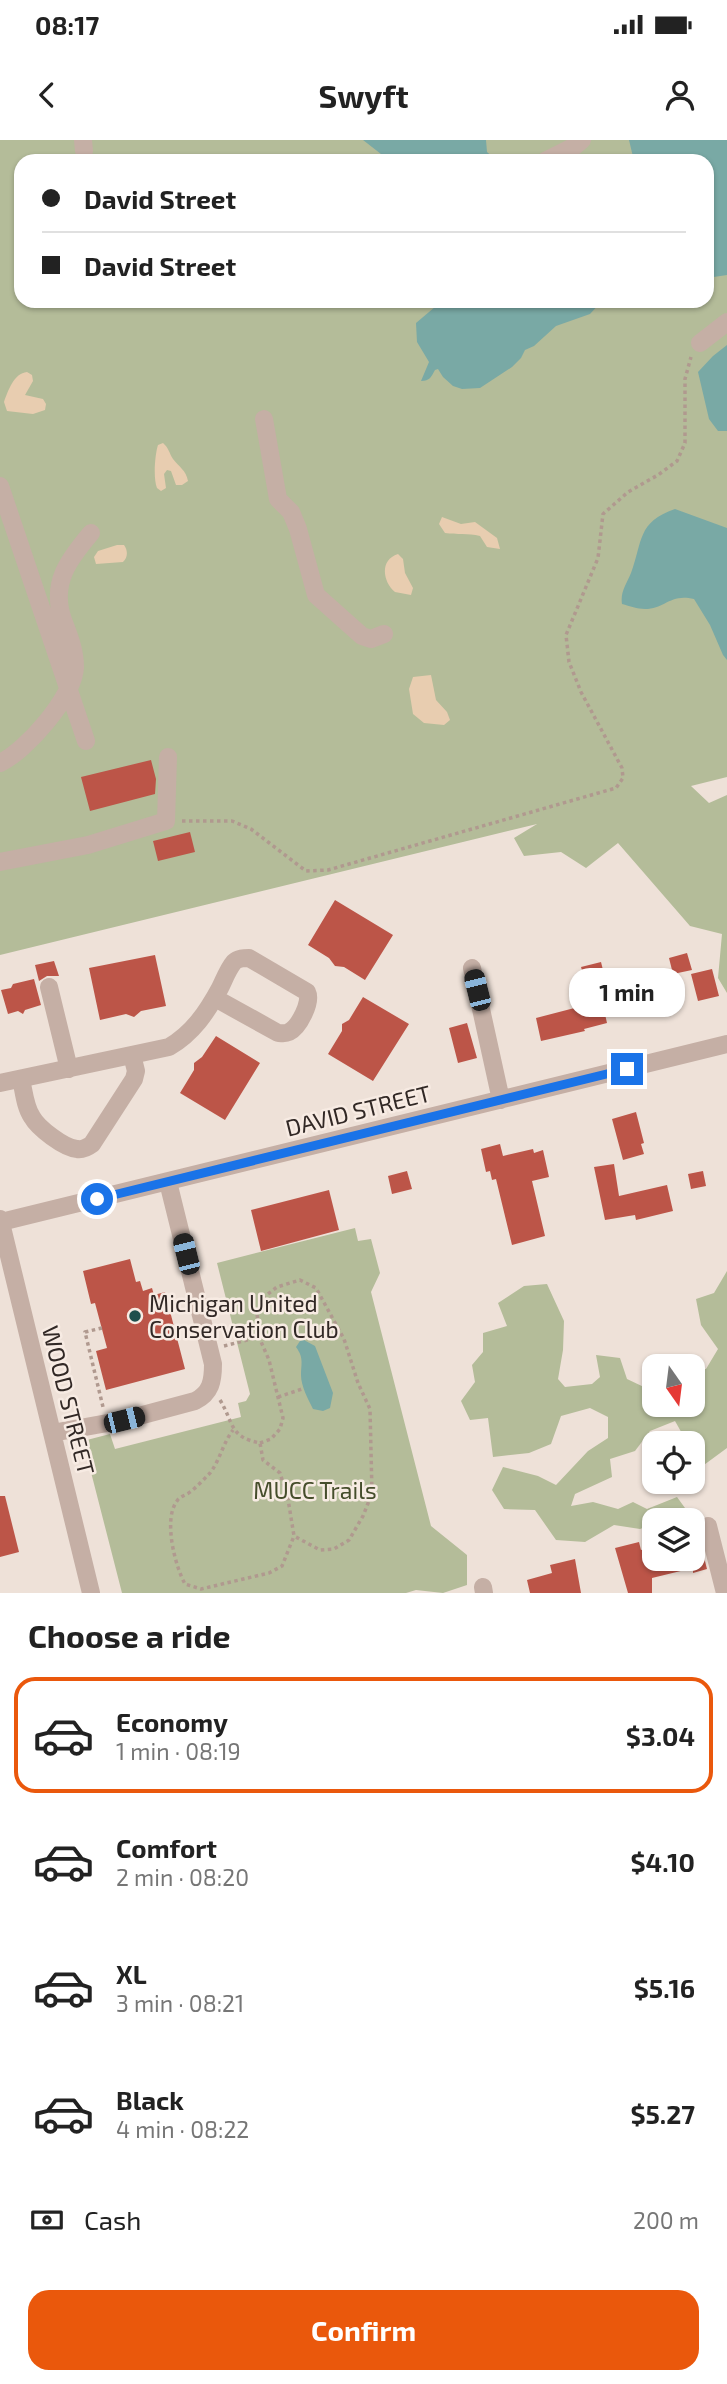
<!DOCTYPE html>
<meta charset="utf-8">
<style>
body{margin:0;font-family:"Exo 2",sans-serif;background:#f2f2f2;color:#222;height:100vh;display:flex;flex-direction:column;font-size:26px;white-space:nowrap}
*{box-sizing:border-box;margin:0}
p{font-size:23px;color:#767676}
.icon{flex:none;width:38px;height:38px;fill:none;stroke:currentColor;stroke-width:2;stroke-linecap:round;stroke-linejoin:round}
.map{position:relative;height:1453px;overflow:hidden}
.side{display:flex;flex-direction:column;background:#fff;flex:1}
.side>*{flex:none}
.hud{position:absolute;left:14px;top:14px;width:700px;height:154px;border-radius:21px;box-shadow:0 2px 5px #0004;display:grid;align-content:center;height:154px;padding:0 28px;background:#fff}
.needle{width:46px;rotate:166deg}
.tools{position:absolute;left:642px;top:1214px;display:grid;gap:14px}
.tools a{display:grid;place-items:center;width:63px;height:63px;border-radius:14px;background:#fff;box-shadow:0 2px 5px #0004;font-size:35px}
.end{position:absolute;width:32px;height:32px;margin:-16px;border:9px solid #1a73e8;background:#fff;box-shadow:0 0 0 4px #fff}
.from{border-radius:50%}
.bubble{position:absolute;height:49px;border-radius:21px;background:#fff;box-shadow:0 2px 5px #0004;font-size:23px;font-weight:700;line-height:49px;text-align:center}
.car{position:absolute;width:21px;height:42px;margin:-21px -10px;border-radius:9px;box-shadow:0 0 5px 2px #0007;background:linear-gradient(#222 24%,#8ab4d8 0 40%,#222 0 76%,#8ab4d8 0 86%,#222 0)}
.hud b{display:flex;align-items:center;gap:24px;height:66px;font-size:26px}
.hud b+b{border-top:2px solid #e0e0e0}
.hud i{width:18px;height:18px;background:#222}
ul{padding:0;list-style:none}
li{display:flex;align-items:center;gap:21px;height:116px;margin:0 14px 10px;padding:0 14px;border:4px solid transparent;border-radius:21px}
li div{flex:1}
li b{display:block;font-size:26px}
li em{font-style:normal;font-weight:700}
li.on{border-color:#ea580c}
li>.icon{width:63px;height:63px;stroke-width:1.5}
h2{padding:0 28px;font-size:32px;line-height:84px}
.pay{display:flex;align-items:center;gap:18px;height:77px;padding:0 28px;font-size:26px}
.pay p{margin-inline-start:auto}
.action{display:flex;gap:14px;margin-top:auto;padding:14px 28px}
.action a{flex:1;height:80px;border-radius:21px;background:#ea580c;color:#fff;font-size:28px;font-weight:700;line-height:80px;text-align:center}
.status{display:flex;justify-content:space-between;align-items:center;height:49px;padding:0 35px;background:#fff;direction:ltr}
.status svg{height:19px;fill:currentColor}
header{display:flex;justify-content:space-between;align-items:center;height:91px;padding:0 28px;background:#fff;font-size:32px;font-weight:700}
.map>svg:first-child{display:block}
.green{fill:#b4bc99;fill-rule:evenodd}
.sand{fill:#e8cdb0}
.water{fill:#79a9a5}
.building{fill:#bc5548}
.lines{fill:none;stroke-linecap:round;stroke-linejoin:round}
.path{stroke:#b0998f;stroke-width:3.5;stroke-dasharray:3.5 3.5;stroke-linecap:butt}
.minor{stroke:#c5afa5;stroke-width:18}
.route{stroke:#1a73e8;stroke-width:9}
.poi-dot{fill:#1f4f4c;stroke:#f7ebe3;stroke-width:2.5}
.labels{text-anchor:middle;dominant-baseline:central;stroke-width:5;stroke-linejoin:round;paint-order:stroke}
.street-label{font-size:23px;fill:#312825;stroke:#f7ebe3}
.poi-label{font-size:23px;fill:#312825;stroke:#f7ebe3;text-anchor:start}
.park-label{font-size:23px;fill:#454d2b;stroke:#f7ebe3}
</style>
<div class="status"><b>08:17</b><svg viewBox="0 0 49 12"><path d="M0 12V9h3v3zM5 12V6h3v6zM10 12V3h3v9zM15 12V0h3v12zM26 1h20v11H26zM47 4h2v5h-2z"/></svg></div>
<header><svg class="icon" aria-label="back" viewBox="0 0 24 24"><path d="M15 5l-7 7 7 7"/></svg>Swyft<svg class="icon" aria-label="person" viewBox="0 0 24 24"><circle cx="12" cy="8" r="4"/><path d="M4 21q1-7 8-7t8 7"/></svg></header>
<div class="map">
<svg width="727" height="1453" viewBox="0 0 727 1453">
<rect width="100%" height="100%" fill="#eee1d8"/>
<!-- green -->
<path class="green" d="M 0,0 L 727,0 L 727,637 L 691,646 L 709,663 L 727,655 L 727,853 L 718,838 L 722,794 L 690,786 L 618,703 L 586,728 L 561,712 L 524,716 L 514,698 L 537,684 L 0,815 ZM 21,21 L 707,21 L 707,161 L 21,161 Z
M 355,1088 L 358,1101 L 371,1099 L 380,1133 L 371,1152 L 431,1386 L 467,1415 L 467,1445 L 443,1453 L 416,1450 L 406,1453 L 122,1453 L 83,1301 L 110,1294 L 115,1309 L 241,1277 L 238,1263 L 246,1261 L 250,1254 L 217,1123 Z
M 727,1131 L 727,1308 L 693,1333 L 693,1304 L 682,1304 L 684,1297 L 675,1281 L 650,1291 L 635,1311 L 610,1319 L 612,1337 L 575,1354 L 571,1366 L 593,1362 L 618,1369 L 633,1362 L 647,1369 L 677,1357 L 685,1368 L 675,1381 L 654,1381 L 654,1384 L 640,1389 L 614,1385 L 585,1402 L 556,1400 L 535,1370 L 504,1369 L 492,1350 L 503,1327 L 538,1336 L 556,1345 L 588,1311 L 608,1298 L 608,1277 L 590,1268 L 561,1276 L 551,1304 L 529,1313 L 493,1317 L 488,1278 L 470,1280 L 461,1261 L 475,1242 L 472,1225 L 483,1212 L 483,1193 L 507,1186 L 498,1163 L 524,1146 L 547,1144 L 564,1181 L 563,1210 L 558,1239 L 565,1247 L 592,1244 L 600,1237 L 596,1215 L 620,1218 L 627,1239 L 646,1248 L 654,1243 L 654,1265 L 693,1265 L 693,1231 L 706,1229 L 718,1209 L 701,1185 L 696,1159 L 714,1153 Z"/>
<!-- sand -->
<path class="sand" d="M 27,232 L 32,235 L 33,241 L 25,255 L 43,259 L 46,264 L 45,270 L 33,274 L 7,271 L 4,262 C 8,251 14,233 27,232 Z
M 163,303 C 169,308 169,313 173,319 C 179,327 186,330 188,341 L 182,345 L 176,345 L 171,331 L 167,330 L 164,334 L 166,348 L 161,351 L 157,348 C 153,339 155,314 158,305 Z
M 442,377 L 461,384 L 475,382 L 497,398 L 500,409 L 487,407 L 480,396 C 468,393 457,395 445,393 L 439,384 Z
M 117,405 L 124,405 C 128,410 128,418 123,422 L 96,424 L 94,417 L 98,411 Z
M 398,414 L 403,419 L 405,433 L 413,448 L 411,455 L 395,452 C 383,442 379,420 398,414 Z
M 431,535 L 436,560 L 447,572 L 450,580 L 444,585 L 424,583 L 413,574 L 409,549 L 413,537 Z"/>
<!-- water -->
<path class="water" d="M 363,0 L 486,0 L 487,12 L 497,21 L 390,21 Z
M 629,0 L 727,0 L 727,135 L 707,138 L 707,21 L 634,21 Z
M 442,161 L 602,161 L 590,174 L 556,186 L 534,206 L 525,210 L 521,218 L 512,227 L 480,248 L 462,249 L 453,246 L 443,237 L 438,229 L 435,230 C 431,237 430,241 421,241 L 429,222 L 417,202 L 416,183 Z
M 727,205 L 727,291 L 718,291 L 709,279 L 698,232 L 713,216 Z
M 675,369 L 727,388 L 727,520 L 723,515 L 710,485 L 694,459 C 670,453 665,469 645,469 C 637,469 630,466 622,464 C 620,452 627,443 631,433 C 643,401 637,382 675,369 Z
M 304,1200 L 315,1206 L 333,1253 L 330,1268 L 323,1271 L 313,1269 C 308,1259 301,1246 301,1235 C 301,1223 304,1218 296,1207 L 300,1201 Z"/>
<!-- building -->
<path class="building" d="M 151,620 L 156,639 L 155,654 L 90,671 L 81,637 Z
M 190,692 L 195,712 L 158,721 L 153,701 Z
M 335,760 L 393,795 L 365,840 L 344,827 L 335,826 L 329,818 L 308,805 Z
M 687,813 L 692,830 L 673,834 L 669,818 Z
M 155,815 L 166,866 L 141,871 L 134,877 L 126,874 L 100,880 L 89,828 Z
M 54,821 L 59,836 L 47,836 L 39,841 L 35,825 Z
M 601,822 L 606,842 L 598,843 L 607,883 L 584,889 L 585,891 L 541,901 L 536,878 L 586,865 L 580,841 L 585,840 L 581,827 Z
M 712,829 L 719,856 L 698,861 L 691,834 Z
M 34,839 L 41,865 L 25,870 L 23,874 L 18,871 L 8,874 L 1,850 L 11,848 L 13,844 Z
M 363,857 L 409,884 L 373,941 L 328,914 L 342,891 L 342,884 L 349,880 Z
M 467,883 L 477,918 L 458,923 L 449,888 Z
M 216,896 L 260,923 L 225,980 L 180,953 L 194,930 L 194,923 L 202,917 Z
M 636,972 L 644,1003 L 641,1004 L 644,1014 L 623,1020 L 612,979 Z
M 500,1004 L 503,1016 L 533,1009 L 534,1013 L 543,1010 L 549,1037 L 532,1041 L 545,1096 L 512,1105 L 496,1039 L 492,1040 L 490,1031 L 486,1032 L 481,1009 Z
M 614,1024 L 619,1056 L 667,1045 L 673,1071 L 636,1080 L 635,1075 L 605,1080 L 594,1027 Z
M 407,1031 L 412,1049 L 392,1054 L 388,1036 Z
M 703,1031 L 706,1046 L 691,1049 L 688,1034 Z
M 329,1050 L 339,1090 L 261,1111 L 251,1070 Z
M 130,1119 L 136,1142 L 140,1141 L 143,1151 L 152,1148 L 154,1155 L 165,1152 L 185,1229 L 106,1250 L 96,1211 L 107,1208 L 95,1163 L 91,1164 L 83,1131 Z
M 0,1356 L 5,1356 L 19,1412 L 0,1417 Z
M 697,1390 L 707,1429 L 693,1433 L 693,1428 L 652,1438 L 652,1453 L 628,1453 L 615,1408 L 639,1402 L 641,1410 L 654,1406 L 654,1419 L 693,1419 L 693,1391 Z
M 575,1419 L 581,1453 L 530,1453 L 527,1440 L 552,1433 L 550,1425 Z"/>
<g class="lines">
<!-- path -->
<path class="path" d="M 182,681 L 232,681 L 251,689 L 306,731 L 328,730 L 616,648 L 623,638 L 622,628 L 581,552 L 569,522 L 566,495 L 598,418 L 603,374 L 628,352 L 658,335 L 677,321 L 685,303 L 685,239 L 691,217
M 102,1188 L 85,1192 L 103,1267
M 224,1206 L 259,1197
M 278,1257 L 302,1249
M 220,1260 C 234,1283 229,1297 260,1303 L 263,1320 L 280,1333 L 288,1359 L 294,1396 L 282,1426 L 269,1433 L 201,1449 L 185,1444 C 175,1426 163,1379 177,1361 C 180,1356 185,1356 190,1352 C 197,1347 204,1339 210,1333 C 220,1320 223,1303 233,1290
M 260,1303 L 271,1299 L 280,1289 L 283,1278 L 269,1220 L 259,1197 L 257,1172 L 264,1157 L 277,1147 L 300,1140 L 316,1148 L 344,1199 L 358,1243 L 370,1269 L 372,1353 L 363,1376 L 349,1400 L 334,1409 L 320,1410 L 294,1396"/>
<!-- minor -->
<path class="minor" d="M 83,0 L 84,11
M 545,21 L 575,6 L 582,0
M 700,203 L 727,182
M 264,279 L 278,359 L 291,372 L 298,389 L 316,455 L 362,496 L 371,499 L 384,494
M 0,346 L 86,601
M 0,623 C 26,611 74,556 75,527 C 75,510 69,496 63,480 C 50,443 69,419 91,393
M 0,722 L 88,705 L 166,681 L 168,617
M 472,828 L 501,960
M 49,847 L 69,929
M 21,939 C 24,952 25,967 32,977 C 38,988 64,1008 77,1009 C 83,1010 88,1007 92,1004 L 134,939 L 136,931 L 132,915
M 0,943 L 169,907 C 193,893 207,872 220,848 C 224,840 228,829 234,822 C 238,818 244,818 249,818 L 307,852 C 312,862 299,887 289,892 C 285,894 283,893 278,893 L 215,858
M 0,1079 L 91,1453
M 1,1082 L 727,904
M 52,1293 L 124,1280 L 195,1261 C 211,1253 213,1241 213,1224 L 168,1042
M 708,1386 L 725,1453
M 483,1447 L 484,1453"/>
</g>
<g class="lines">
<!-- route -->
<path class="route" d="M 97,1059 L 627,929"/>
</g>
<!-- markers -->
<circle class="poi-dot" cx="135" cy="1176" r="7"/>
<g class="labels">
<!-- street labels -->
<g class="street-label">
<text transform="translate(358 970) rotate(-14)">DAVID STREET</text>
<text transform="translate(69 1260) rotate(76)">WOOD STREET</text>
</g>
<!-- poi labels -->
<g class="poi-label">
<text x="149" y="1163">Michigan United<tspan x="149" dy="26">Conservation Club</tspan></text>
</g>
<!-- park labels -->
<g class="park-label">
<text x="315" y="1350">MUCC Trails</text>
</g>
</g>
</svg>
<div class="tools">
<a><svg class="needle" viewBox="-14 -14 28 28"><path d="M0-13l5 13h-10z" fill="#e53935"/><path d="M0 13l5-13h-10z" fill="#767676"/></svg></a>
<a><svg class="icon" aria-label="locate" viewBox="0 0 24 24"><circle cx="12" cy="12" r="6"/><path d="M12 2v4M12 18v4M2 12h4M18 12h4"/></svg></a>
<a><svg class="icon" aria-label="layers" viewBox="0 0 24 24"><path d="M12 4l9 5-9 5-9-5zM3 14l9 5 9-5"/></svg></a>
</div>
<i class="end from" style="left:97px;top:1059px"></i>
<i class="end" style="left:627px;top:929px"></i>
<div class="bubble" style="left:569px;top:828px;width:116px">1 min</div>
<i class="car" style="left:477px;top:850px;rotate:346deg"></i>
<i class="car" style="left:186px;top:1114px;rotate:346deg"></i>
<i class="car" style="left:124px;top:1280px;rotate:76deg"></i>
<div class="hud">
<b><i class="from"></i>David Street</b>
<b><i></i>David Street</b>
</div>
</div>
<section class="side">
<h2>Choose a ride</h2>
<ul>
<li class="on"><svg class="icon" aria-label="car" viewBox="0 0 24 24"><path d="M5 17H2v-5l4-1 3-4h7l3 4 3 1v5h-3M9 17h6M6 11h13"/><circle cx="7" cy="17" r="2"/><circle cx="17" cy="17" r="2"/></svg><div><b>Economy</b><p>1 min · 08:19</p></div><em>$3.04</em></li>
<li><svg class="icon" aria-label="car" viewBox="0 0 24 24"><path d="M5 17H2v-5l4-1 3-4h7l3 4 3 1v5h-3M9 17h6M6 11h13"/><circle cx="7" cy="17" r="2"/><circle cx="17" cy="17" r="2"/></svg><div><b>Comfort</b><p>2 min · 08:20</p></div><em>$4.10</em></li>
<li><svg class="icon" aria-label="car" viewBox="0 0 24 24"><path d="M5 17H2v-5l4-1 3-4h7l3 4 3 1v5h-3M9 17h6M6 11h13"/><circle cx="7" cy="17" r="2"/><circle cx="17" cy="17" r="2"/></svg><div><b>XL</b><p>3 min · 08:21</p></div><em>$5.16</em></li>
<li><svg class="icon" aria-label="car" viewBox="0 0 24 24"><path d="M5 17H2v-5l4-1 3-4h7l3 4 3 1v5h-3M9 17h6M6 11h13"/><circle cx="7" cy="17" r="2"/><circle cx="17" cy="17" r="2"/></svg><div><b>Black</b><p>4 min · 08:22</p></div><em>$5.27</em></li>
</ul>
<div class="pay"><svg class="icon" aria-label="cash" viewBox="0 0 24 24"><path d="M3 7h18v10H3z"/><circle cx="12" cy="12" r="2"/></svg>Cash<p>200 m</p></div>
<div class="action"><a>Confirm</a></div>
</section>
